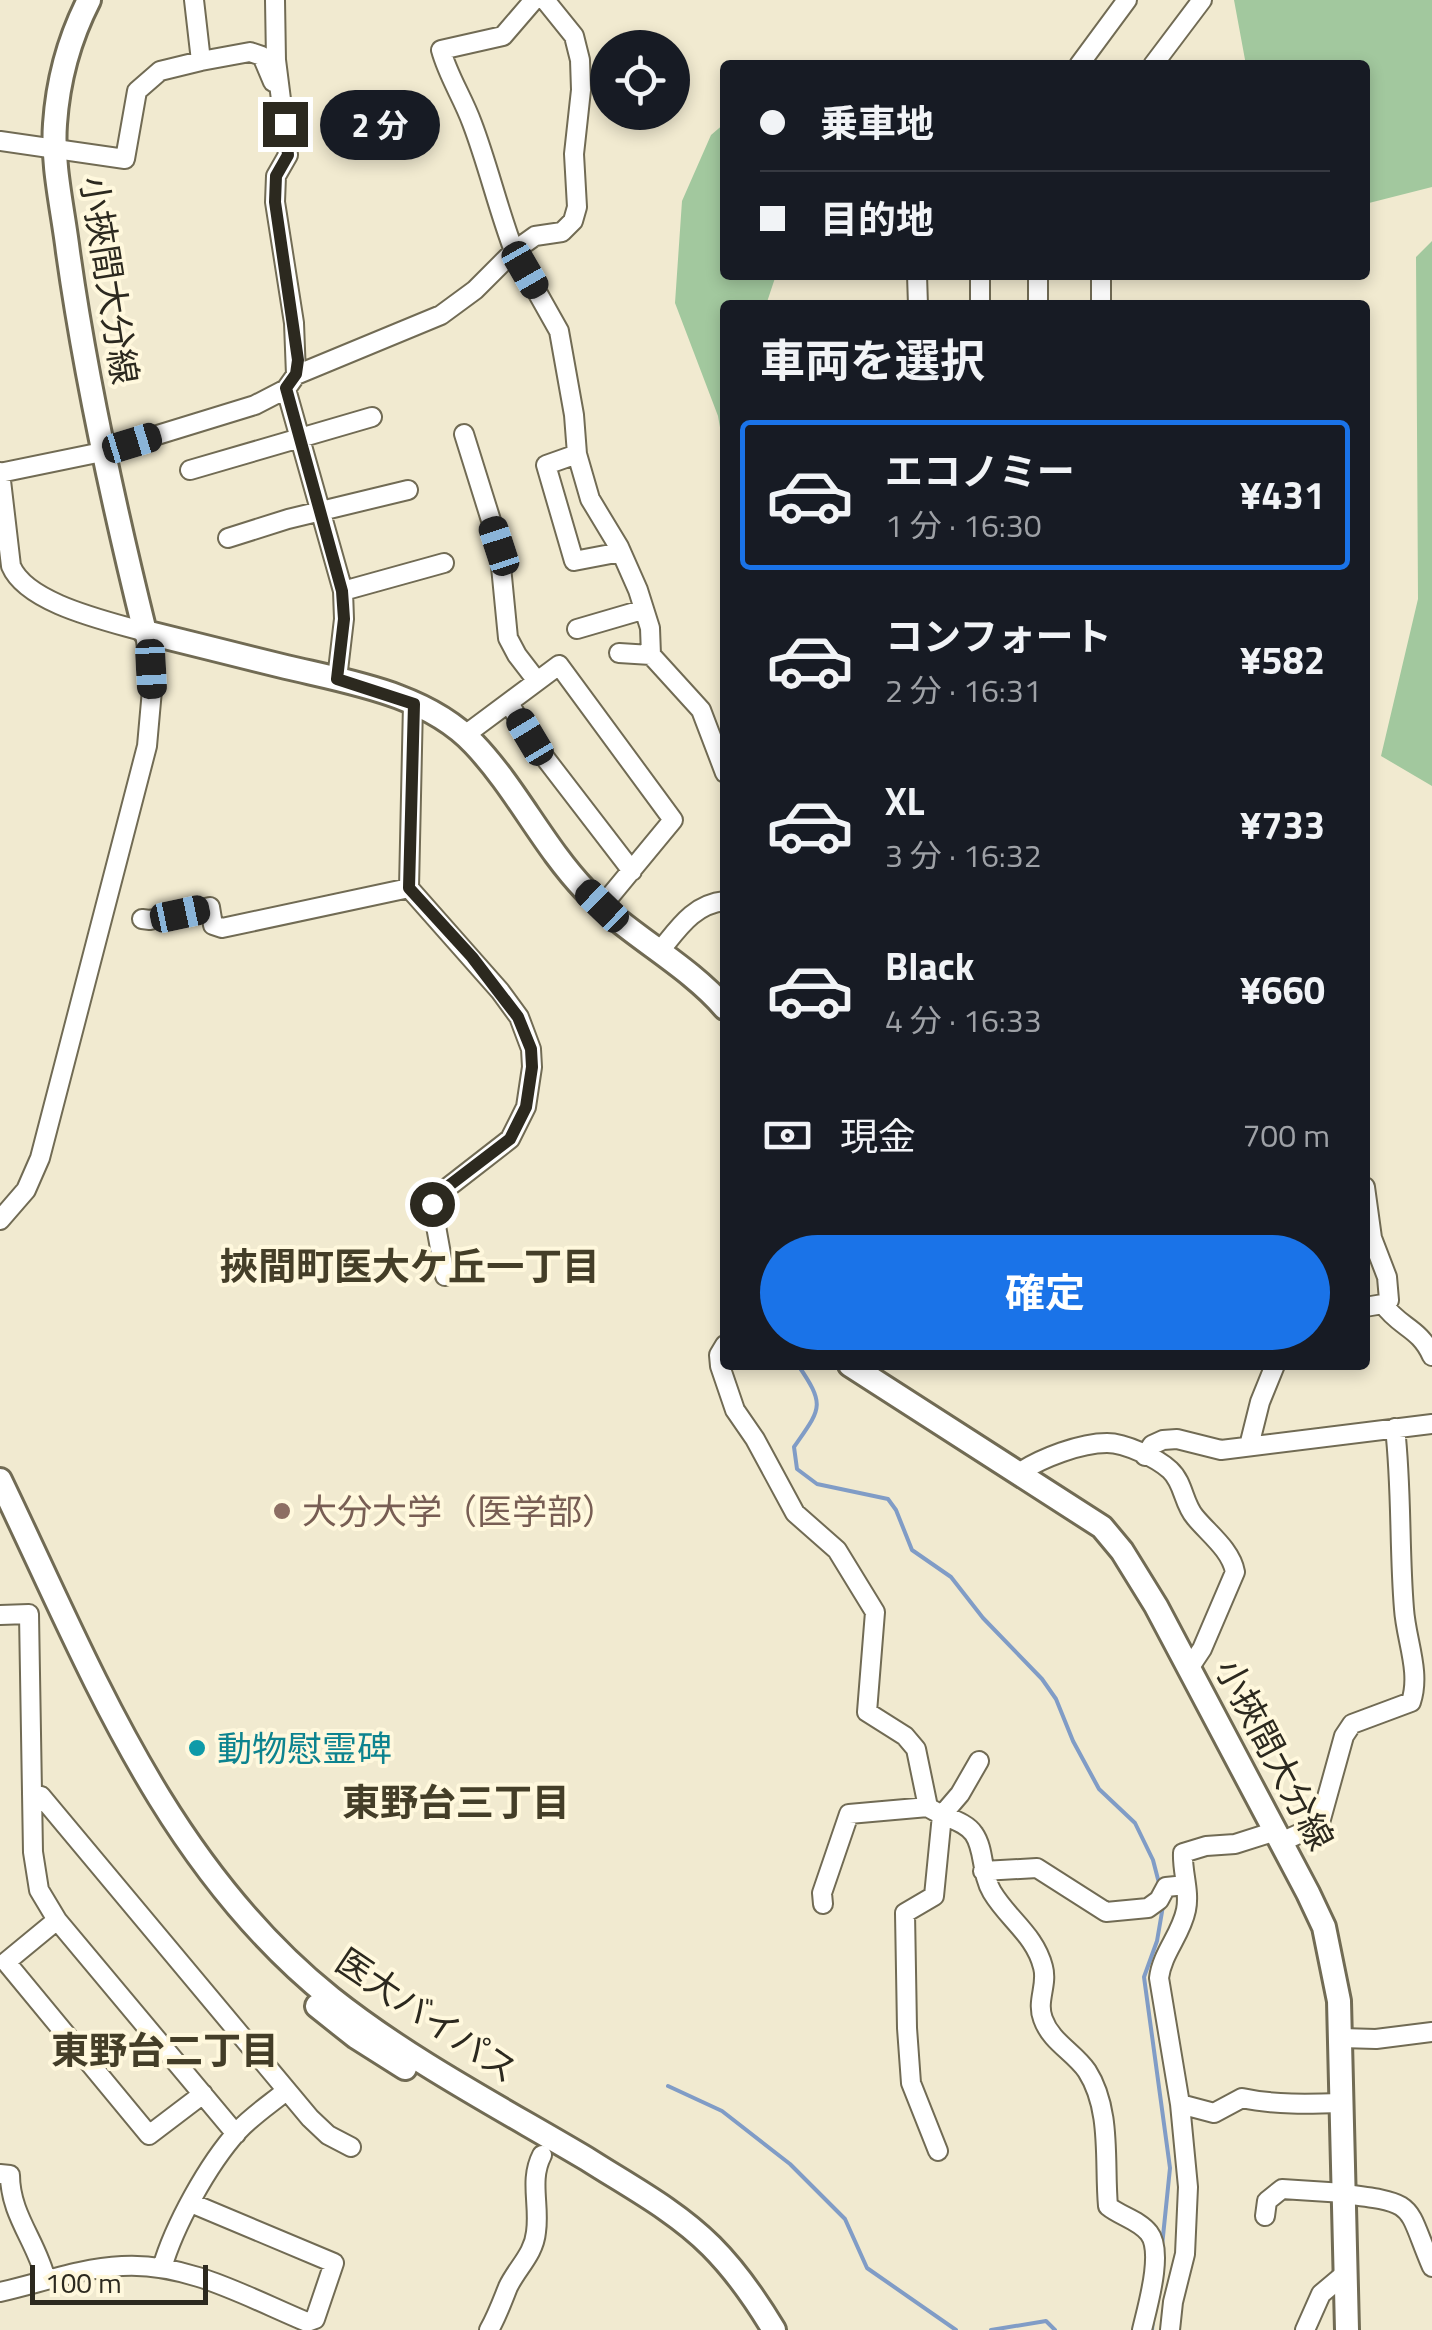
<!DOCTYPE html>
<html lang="ja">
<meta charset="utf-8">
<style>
body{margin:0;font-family:"Titillium Web","Noto Sans JP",sans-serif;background:#20242c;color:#f1f3f6;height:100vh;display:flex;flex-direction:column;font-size:38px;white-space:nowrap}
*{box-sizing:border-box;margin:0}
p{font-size:32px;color:#9ea1a6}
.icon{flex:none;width:55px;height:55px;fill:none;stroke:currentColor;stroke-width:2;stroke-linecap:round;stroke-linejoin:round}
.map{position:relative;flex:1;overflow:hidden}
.side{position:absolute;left:720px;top:300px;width:650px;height:1070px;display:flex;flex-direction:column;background:#171b24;border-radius:10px;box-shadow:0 5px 15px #0003}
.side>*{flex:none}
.top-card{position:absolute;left:720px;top:60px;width:650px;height:220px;border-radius:10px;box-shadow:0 5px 15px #0003;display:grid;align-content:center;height:220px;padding:0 40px;background:#171b24}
.fabs{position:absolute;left:590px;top:30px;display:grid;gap:20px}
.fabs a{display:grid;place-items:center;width:100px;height:100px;border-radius:50%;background:#171b24;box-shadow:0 5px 15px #0003;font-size:50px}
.scale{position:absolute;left:30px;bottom:25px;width:178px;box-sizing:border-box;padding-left:10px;border:5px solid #2c291f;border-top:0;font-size:28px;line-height:35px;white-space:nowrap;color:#2c291f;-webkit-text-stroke:8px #fff8dd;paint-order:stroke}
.end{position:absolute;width:45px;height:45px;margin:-22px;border:12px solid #2c291f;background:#fff;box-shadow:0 0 0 5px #fff}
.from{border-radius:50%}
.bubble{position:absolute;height:70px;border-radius:35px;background:#171b24;box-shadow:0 5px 15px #0003;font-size:32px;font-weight:700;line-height:70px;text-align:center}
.car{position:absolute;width:30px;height:60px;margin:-30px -15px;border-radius:12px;box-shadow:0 0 8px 2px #0007;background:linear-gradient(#222 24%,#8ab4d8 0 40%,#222 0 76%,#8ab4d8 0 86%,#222 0)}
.top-card b{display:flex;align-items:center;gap:35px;height:95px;font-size:38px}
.top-card b+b{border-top:2px solid #363941}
.top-card i{width:25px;height:25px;background:#f1f3f6}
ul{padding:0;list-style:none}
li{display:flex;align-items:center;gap:30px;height:150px;margin:0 20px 15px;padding:0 20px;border:5px solid transparent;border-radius:10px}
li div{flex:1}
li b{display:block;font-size:38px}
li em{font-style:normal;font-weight:700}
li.current{border-color:#1a73e8}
li>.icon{width:90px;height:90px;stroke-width:1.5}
h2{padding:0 40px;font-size:45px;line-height:120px}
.pay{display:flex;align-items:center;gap:25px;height:110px;padding:0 40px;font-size:38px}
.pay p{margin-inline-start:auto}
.button{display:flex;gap:20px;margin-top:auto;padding:20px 40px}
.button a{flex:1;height:115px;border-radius:60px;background:#1a73e8;color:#fff;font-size:40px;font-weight:700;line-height:115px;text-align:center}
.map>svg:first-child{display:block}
.forest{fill:#a2c89e}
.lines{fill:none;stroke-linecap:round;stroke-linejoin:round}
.stream{stroke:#809cc6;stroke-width:4}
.minor-casing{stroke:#716b54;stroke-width:22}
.major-casing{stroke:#716b54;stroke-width:28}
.minor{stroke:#fff;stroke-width:18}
.major{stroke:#fff;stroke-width:22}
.route{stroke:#2c291f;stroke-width:12}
.education-dot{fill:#8d6e63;stroke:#fff8dd;stroke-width:4}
.culture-dot{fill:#0f9aa8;stroke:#fff8dd;stroke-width:4}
.labels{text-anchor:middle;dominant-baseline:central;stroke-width:8;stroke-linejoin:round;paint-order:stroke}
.street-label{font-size:35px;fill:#2c291f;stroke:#fff8dd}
.education-label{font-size:35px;fill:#785e54;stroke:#fff8dd;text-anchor:start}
.culture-label{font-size:35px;fill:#0d838f;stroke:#fff8dd;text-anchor:start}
.neighbourhood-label{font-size:38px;font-weight:bold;fill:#443e28;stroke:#fff8dd}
</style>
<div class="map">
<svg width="1432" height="2330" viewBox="0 0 1432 2330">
<rect width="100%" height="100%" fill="#f1ead0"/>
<!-- forest -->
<path class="forest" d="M 1234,0 L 1432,0 L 1432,187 L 1365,204 L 1365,65 L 1246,65 Z
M 725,123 L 725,275 L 776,275 L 766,305 L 725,305 L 725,456 L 718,416 L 675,303 L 682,201 L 711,135 Z
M 1432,241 L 1432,786 L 1381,756 L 1418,599 L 1416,257 Z"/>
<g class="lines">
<!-- stream -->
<path class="stream" d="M 798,1365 C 826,1406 821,1408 794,1447 L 797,1469 L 817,1484 L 888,1499 L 896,1510 L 912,1550 L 951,1577 L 983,1618 L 1042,1679 L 1056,1699 L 1073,1741 L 1099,1789 L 1135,1823 L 1153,1860 L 1160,1887
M 668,2086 L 722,2111 L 790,2164 L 845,2219 L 867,2268 L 956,2330
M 1162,2246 L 1170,2168 L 1144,1977 L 1157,1941 L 1163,1906
M 991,2330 L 1046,2321 L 1055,2330
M 1152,2330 L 1153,2320"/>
<!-- minor casing -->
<g class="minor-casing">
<path id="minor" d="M 534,0 L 503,36 L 441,50 C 448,76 463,98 472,123 C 488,165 498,209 514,251 L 535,236 L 562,232 L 573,221 L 577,207 L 574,154 L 581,90 L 580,60 L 574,36 L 545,0
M 201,61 L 250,52 L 262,56 L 273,82
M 1079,65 L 1127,0
M 1153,65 L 1202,0
M 0,141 L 125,159 L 137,91 L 160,71 L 201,61 L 194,0
M 917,275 L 918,305
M 980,275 L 980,305
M 1038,305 L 1038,275
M 1101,305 L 1101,275
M 296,375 L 441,315 L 475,290 L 514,251 L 559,331 L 574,415 L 577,454 L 590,499 L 619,547 L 638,590 L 650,628 L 651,655 L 701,710 L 725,773
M 286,389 L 343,591 L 344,619 L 337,679
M 464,434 L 499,546 L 508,638 L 517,655 L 537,681
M 577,454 L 546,465 L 574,561 L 621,552
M 190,470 L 372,417
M 0,472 L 11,566 C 27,604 108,621 145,632 L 152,690 L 147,746 L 40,1158 L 26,1190 L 0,1220
M 0,473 L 102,452 L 255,405 L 286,389 L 296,375 L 294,323 L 275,202 L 276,176 L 288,155 L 276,60 L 275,0
M 228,538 L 288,519 L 408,490
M 343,591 L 444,563
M 577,629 L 642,610
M 619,653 L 651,655
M 509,703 L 529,737 L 632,871
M 465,735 L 559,665 L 673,820 L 602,906
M 409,888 L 413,704
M 142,919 L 150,920 L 210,907 L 213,925 L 222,928 L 409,888 L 500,991 L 519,1017 L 531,1049 L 532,1067 L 526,1107 L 510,1139 L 438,1195 L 432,1204 L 445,1276
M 659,952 C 678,929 693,904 725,901
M 1365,1187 L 1372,1238 L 1387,1277 L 1389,1300 L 1383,1304 L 1365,1307
M 1383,1304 C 1400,1328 1419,1327 1432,1356
M 725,1345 L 719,1355 L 720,1366 L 735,1410 L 755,1439 L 795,1513 L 837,1550 L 875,1612 L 867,1712 L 905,1736 L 916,1749 L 928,1807 C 941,1817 965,1820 974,1834 C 985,1850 981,1874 992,1892 C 1008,1919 1035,1935 1043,1967 C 1048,1985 1036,2001 1043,2019 C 1051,2042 1074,2052 1087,2071 C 1112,2110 1104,2162 1108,2206 C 1120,2216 1139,2220 1149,2233 C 1164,2252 1147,2308 1142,2330
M 1249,1446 L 1260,1402 L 1275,1365
M 1145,1456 L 1152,1445 L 1163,1440 L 1177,1439 L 1221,1450 L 1432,1424
M 1020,1472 C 1042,1458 1080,1443 1107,1443 C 1125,1443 1157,1458 1170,1470 C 1184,1483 1183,1503 1195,1517 C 1209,1534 1231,1550 1235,1572 L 1202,1649 L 1190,1667
M 0,1615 L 29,1614 L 33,1852 L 39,1890 L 57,1920 L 236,2134
M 32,1794 L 41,1796 L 310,2118 L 328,2135 L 351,2147
M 1281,1842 L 1314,1827 L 1321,1819 L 1344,1736 L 1352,1724 L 1411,1702 C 1421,1672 1406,1640 1404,1609 C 1399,1549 1402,1489 1395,1428
M 983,1871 L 1037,1868 L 1106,1912 L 1148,1908 L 1159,1900 L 1166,1887 L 1186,1885
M 823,1904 L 822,1893 L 849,1814 L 928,1807
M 57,1920 L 6,1962 L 149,2135 L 203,2094
M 1341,2038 L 1376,2039 L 1432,2032
M 1180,2104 L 1214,2113 L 1242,2098 C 1274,2105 1309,2104 1342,2103
M 938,2151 L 911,2083 L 907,2028 L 905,1913 L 934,1896 L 942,1815 L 960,1794 L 979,1761
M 0,2174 L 10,2175 C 10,2215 37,2242 46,2280
M 1344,2194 C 1419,2203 1405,2204 1432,2267
M 1265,2216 L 1267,2201 L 1282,2189 L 1344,2193
M 162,2268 C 174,2226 208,2164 238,2131 C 252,2116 270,2104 286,2091
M 0,2292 C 40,2283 81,2268 122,2266 C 187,2262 249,2298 307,2322 L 315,2319 L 334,2263 L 191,2203
M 489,2330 C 497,2316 502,2302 508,2287 C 517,2268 534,2254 536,2232 C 540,2205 529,2180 542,2155
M 1170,2330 L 1173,2302 L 1185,2254 L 1188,2187 L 1180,2104 L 1159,1978 C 1162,1953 1181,1935 1186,1910 C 1190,1891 1182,1872 1183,1853 L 1206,1846 L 1235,1844 L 1276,1831
M 1305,2330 L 1321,2294 L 1346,2273"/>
</g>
<!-- major casing -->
<g class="major-casing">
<path id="major" d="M 89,0 C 69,39 58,80 55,124 C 52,166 63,210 68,252 C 86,381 114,507 145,632 C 192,644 239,655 286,667 C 349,682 427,694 474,744 C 516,788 543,846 585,890 C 627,935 685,962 725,1008
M 850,1365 L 1102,1527 L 1122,1551 L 1156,1606 L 1308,1893 L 1324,1927 L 1339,2001 L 1347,2330
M 0,1480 C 90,1667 164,1864 331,1998 C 409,2060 501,2108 587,2159 C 629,2186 675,2210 711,2246 C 736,2271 756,2300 774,2330
M 317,2006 L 356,2037 L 405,2068"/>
</g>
<!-- minor -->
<use href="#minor" class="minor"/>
<!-- major -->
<use href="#major" class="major"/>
</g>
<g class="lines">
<!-- route -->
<path class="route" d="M 285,124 L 288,155 L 276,176 L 275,202 L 298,360 L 296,374 L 286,388 L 342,591 L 344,619 L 337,679 L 414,704 L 409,888 L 472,957 L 518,1017 L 531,1049 L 532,1067 L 526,1107 L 510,1139 L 438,1194 L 432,1204"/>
</g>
<!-- markers -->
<circle class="education-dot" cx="282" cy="1511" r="10"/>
<circle class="culture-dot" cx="197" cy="1748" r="10"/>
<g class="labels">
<!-- street labels -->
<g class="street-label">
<text transform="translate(110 280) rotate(81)">小挾間大分線</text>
<text transform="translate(1275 1754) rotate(62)">小挾間大分線</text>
<text transform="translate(427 2015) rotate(34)">医大バイパス</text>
</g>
<!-- education labels -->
<g class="education-label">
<text x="302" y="1511">大分大学（医学部）</text>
</g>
<!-- culture labels -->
<g class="culture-label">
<text x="217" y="1748">動物慰霊碑</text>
</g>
<!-- neighbourhood labels -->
<g class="neighbourhood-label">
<text x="410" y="1266">挾間町医大ケ丘一丁目</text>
<text x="456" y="1802">東野台三丁目</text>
<text x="165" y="2050">東野台二丁目</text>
</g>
</g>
</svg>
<div class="fabs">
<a><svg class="icon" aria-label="locate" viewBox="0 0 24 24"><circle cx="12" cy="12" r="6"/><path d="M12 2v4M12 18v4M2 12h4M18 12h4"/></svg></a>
</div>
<div class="scale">100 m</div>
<i class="end from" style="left:432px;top:1204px"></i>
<i class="end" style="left:285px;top:124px"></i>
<div class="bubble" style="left:320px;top:90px;width:120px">2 分</div>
<i class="car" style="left:525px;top:270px;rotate:150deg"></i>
<i class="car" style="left:132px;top:443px;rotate:73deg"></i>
<i class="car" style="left:499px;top:546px;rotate:342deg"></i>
<i class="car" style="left:151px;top:669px;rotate:177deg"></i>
<i class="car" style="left:530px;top:737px;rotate:329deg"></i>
<i class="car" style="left:602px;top:906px;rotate:314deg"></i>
<i class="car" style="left:180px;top:914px;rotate:78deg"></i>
<div class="top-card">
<b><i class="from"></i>乗車地</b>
<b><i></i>目的地</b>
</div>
<section class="side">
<h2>車両を選択</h2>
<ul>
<li class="current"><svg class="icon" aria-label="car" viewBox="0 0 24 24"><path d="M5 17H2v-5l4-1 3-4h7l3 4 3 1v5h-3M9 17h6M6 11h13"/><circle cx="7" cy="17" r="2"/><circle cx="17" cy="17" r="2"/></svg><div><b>エコノミー</b><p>1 分 · 16:30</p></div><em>¥431</em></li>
<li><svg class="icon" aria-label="car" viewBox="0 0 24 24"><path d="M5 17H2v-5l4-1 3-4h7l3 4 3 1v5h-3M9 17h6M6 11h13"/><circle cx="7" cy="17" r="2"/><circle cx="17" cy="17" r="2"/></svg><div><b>コンフォート</b><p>2 分 · 16:31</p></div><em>¥582</em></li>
<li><svg class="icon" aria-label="car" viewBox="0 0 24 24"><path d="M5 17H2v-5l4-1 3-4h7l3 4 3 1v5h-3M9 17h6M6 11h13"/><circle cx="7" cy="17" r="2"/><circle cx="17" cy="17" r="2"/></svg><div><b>XL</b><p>3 分 · 16:32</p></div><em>¥733</em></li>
<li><svg class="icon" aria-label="car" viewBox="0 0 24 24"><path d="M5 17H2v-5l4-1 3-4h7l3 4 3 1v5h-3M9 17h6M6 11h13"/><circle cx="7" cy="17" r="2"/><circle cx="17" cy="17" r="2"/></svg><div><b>Black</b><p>4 分 · 16:33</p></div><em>¥660</em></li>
</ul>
<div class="pay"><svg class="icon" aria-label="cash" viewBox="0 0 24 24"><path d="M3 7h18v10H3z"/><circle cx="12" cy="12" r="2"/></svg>現金<p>700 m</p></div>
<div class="button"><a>確定</a></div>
</section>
</div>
